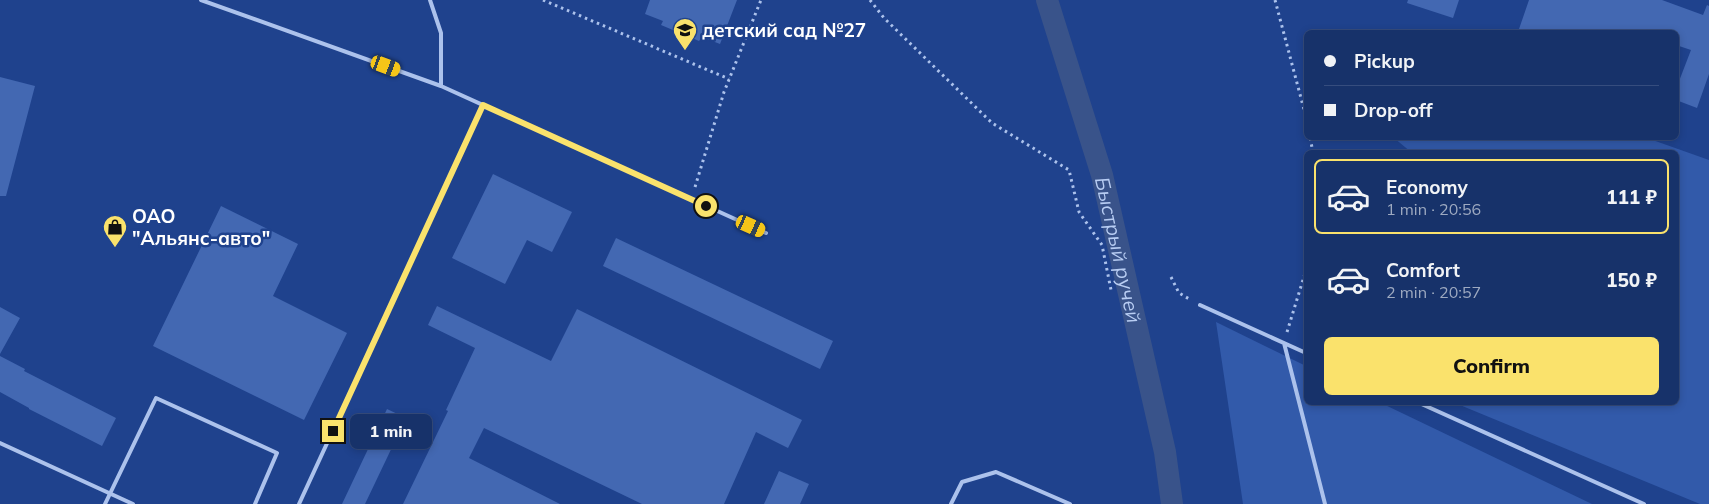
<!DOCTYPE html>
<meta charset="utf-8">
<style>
body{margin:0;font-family:Mulish,sans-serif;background:#243e72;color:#f1f3f6;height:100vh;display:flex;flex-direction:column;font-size:19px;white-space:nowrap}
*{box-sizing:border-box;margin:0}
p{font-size:16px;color:#9eaac1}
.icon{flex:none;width:28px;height:28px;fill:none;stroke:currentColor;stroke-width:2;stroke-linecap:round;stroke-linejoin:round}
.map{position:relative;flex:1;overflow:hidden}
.sheet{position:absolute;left:1304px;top:150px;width:375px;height:255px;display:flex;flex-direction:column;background:#17326a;border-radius:8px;box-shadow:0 2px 8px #0003,0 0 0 1px #364d7e}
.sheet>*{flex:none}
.top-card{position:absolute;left:1304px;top:30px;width:375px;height:110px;border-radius:8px;box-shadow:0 2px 8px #0003,0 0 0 1px #364d7e;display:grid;align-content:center;height:110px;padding:0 20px;background:#17326a}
.end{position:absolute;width:22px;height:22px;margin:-11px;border:6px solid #fae26c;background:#111;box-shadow:0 0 0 2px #111}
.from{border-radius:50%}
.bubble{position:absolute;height:35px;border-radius:8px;background:#17326a;box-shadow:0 2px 8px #0003,0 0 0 1px #364d7e;font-size:16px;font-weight:800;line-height:35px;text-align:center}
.car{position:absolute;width:15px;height:30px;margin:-15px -8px;border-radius:6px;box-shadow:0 0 4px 1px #0007;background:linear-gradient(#f5c518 24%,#345 0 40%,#f5c518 0 76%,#345 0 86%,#f5c518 0)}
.top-card b{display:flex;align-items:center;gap:18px;height:48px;font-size:19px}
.top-card b+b{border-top:1px solid #364d7e}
.top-card i{width:12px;height:12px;background:#f1f3f6}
ul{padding:9px 0 0;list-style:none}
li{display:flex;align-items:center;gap:15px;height:75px;margin:0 10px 8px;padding:0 10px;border:2px solid transparent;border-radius:8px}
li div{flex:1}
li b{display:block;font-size:19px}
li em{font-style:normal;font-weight:800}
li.current{border-color:#fae26c}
li>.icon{width:45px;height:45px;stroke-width:1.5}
.button{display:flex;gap:10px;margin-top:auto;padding:10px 20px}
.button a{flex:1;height:58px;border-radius:8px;background:#fae26c;color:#111;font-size:20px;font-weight:800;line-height:58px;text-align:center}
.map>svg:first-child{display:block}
.green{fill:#325aaa}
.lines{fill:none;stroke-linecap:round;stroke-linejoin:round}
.canal{stroke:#39538a;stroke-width:22}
.building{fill:#4368b2}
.path{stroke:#acc2ec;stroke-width:3;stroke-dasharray:2.5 4;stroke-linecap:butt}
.lane{stroke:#acc2ec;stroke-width:4}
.route{stroke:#fae26c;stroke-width:6}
.labels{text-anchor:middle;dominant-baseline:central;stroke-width:5;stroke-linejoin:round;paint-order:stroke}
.poi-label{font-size:19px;font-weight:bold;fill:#fff;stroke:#1f428d;text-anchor:start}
.water-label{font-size:20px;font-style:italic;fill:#b8cdf3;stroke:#1f428d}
</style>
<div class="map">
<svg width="1709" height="504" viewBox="0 0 1709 504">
<rect width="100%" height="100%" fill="#1f428d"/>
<!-- green -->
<path class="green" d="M 1394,138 L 1647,138 L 1709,160 L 1709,504 L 1700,504 L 1455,403 L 1676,402 L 1676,152 L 1411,152 Z
M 1216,322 L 1306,366 L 1306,402 L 1381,403 L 1592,504 L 1243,504 Z"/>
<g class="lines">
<!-- canal -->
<path class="canal" id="s1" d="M 1047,0 L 1102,175 L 1165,452 L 1172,504"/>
</g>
<!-- building -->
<path class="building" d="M 650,0 L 737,0 L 720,44 L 702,37 L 699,41 L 661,25 L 663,21 L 645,14 Z
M 1408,0 L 1459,0 L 1453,18 L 1407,3 Z
M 1529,0 L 1662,0 L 1703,15 L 1707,5 L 1709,6 L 1709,74 L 1697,108 L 1676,100 L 1676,89 L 1691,50 L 1676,45 L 1676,32 L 1528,32 L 1519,29 Z
M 0,77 L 35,86 L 6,196 L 0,196 Z
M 493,174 L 572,212 L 552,252 L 527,240 L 505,284 L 452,258 Z
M 221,206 L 298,244 L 273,296 L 347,333 L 304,420 L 153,346 Z
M 616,238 L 833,341 L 820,369 L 603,266 Z
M 437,306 L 551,361 L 577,309 L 802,420 L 788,448 L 756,432 L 724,504 L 642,504 L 484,428 L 469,458 L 560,504 L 403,504 L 448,411 L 446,410 L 475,348 L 428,325 Z
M 0,307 L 20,318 L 0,354 Z
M 0,356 L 25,369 L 24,371 L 116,418 L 102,446 L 29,409 L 29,408 L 0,392 Z
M 387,409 L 406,418 L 365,504 L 342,504 Z
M 779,471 L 809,484 L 800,504 L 764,504 Z"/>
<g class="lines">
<!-- path -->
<path class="path" d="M 543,0 L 729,79
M 870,0 L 884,18 L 992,123 L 1069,170 L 1079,212 L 1102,245 L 1111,290
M 1275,0 L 1306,117
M 1310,138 L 1313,152
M 695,187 L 724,92 L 761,0
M 1171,277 L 1179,293 L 1191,300
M 1287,332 L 1306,270"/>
<!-- lane -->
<path class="lane" d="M 201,0 L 441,86 L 766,233
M 430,0 L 441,33 L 441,86
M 1200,305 L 1306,353
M 1284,343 L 1325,504
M 1417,402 L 1644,504
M 0,443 L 133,504
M 105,504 L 156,398 L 277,453 L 255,504
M 299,504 L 483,105
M 951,504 L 962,482 L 996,472 L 1070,504"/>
</g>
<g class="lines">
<!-- route -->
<path class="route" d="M 333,431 L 483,105 L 706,206"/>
</g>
<!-- icons -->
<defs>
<g id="school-pin" transform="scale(1.25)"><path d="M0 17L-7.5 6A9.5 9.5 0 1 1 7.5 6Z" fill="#fae26c" stroke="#1f428d"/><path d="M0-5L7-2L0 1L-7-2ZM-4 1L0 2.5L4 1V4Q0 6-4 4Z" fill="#111"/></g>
<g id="shop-pin" transform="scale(1.25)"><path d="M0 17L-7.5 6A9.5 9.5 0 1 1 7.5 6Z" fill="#fae26c" stroke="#1f428d"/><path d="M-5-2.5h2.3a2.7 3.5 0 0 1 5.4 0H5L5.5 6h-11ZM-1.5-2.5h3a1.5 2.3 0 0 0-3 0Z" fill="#111"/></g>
</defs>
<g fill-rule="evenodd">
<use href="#school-pin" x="685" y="30"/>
<use href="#shop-pin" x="115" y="227"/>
</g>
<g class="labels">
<!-- poi labels -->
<g class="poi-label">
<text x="702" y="30">детский сад №27</text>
<text x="132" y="216">ОАО<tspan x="132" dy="22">"Альянс-авто"</tspan></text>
</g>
<!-- water labels -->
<g class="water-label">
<text stroke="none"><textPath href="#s1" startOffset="260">Быстрый ручей</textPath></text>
</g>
</g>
</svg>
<i class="end from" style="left:706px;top:206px"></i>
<i class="end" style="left:333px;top:431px"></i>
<div class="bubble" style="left:350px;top:414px;width:82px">1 min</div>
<i class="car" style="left:386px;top:66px;rotate:110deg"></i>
<i class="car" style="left:751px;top:226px;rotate:114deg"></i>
<div class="top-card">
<b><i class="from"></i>Pickup</b>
<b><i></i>Drop-off</b>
</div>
<section class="sheet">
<ul>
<li class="current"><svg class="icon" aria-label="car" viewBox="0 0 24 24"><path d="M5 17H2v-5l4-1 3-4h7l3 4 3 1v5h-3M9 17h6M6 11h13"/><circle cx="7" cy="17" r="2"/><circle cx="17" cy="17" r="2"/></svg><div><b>Economy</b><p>1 min · 20:56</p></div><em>111 ₽</em></li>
<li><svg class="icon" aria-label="car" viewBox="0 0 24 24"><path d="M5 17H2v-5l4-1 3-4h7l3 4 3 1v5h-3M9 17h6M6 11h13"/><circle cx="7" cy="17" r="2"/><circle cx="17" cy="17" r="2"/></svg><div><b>Comfort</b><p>2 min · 20:57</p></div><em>150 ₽</em></li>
</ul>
<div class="button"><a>Confirm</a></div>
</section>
</div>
